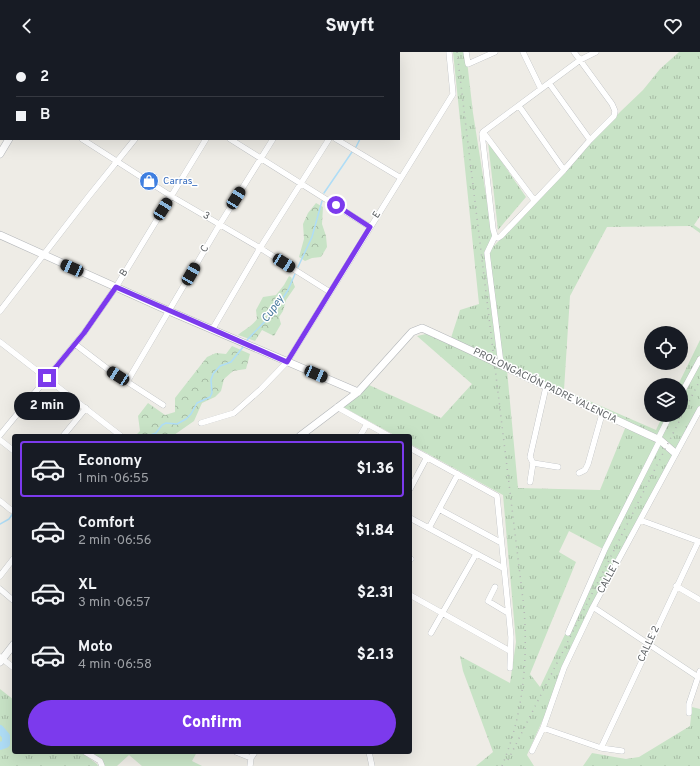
<!DOCTYPE html>
<meta charset="utf-8">
<style>
body{margin:0;font-family:Overpass,sans-serif;background:#20242c;color:#f1f3f6;height:100vh;display:flex;flex-direction:column;font-size:15px;white-space:nowrap}
*{box-sizing:border-box;margin:0}
p{font-size:13px;color:#9ea1a6}
.icon{flex:none;width:22px;height:22px;fill:none;stroke:currentColor;stroke-width:2;stroke-linecap:round;stroke-linejoin:round}
.map{position:relative;flex:1;overflow:hidden}
.details{position:absolute;left:12px;top:382px;width:400px;height:320px;display:flex;flex-direction:column;background:#171b24;border-radius:4px;box-shadow:0 4px 16px #0002}
.details>*{flex:none}
.top-card{position:absolute;left:0px;top:0px;width:400px;height:88px;box-shadow:0 4px 16px #0002;display:grid;align-content:center;height:88px;padding:0 16px;background:#171b24}
.buttons{position:absolute;left:644px;top:274px;display:grid;gap:8px}
.buttons a{display:grid;place-items:center;width:44px;height:44px;border-radius:50%;background:#171b24;box-shadow:0 4px 16px #0002;font-size:20px}
.end{position:absolute;width:18px;height:18px;margin:-9px;border:5px solid #7c3aed;background:#fff;box-shadow:0 0 0 2px #fff}
.from{border-radius:50%}
.bubble{position:absolute;height:28px;border-radius:14px;background:#171b24;box-shadow:0 4px 16px #0002;font-size:13px;font-weight:800;line-height:28px;text-align:center}
.car{position:absolute;width:12px;height:24px;margin:-12px -6px;border-radius:5px;box-shadow:0 0 3px 1px #0007;background:linear-gradient(#222 24%,#8ab4d8 0 40%,#222 0 76%,#8ab4d8 0 86%,#222 0)}
.top-card b{display:flex;align-items:center;gap:14px;height:38px;font-size:15px}
.top-card b+b{border-top:1px solid #363941}
.top-card i{width:10px;height:10px;background:#f1f3f6}
ul{padding:7px 0 0;list-style:none}
li{display:flex;align-items:center;gap:12px;height:56px;margin:0 8px 6px;padding:0 8px;border:2px solid transparent;border-radius:4px}
li div{flex:1}
li b{display:block;font-size:15px}
li em{font-style:normal;font-weight:800}
li.active{border-color:#7c3aed}
li>.icon{width:36px;height:36px;stroke-width:1.5}
.button{display:flex;gap:8px;margin-top:auto;padding:8px 16px}
.button a{flex:1;height:46px;border-radius:24px;background:#7c3aed;color:#fff;font-size:16px;font-weight:800;line-height:46px;text-align:center}
header{display:flex;justify-content:space-between;align-items:center;height:52px;padding:0 16px;background:#171b24;font-size:18px;font-weight:800}
.map>svg:first-child{display:block}
.grass{fill:url(#grass-tufts);fill-rule:evenodd}
.forest{fill:url(#forest-crowns)}
.garden{fill:#c8e3c6}
.lines{fill:none;stroke-linecap:round;stroke-linejoin:round}
.stream{stroke:#afddf6;stroke-width:1.5}
.river{stroke:#afddf6;stroke-width:8}
.minor-casing{stroke:#b3b6b9;stroke-width:6}
.tertiary-casing{stroke:#b3b6b9;stroke-width:8}
.minor{stroke:#fff;stroke-width:5.5}
.tertiary{stroke:#fff;stroke-width:7}
.rail{stroke:#b4b5b5;stroke-width:1.5;stroke-dasharray:1 5;stroke-linecap:butt}
.route{stroke:#7c3aed;stroke-width:5}
.labels{text-anchor:middle;dominant-baseline:central;stroke-width:3;stroke-linejoin:round;paint-order:stroke}
.shop-label{font-size:10px;fill:#366cbe;stroke:#fff;text-anchor:start}
.street-label{font-size:10px;fill:#5e6265;stroke:#fff}
.water-label{font-size:11px;font-style:italic;fill:#497a9e;stroke:#fff}
</style>
<header><svg class="icon" aria-label="back" viewBox="0 0 24 24"><path d="M15 5l-7 7 7 7"/></svg>Swyft<svg class="icon" aria-label="heart" viewBox="0 0 24 24"><path d="M12 20l-8-8c-3-5 5-10 8-4 3-6 11-1 8 4z"/></svg></header>
<div class="map">
<svg width="700" height="714" viewBox="0 0 700 714">
<defs>
<pattern id="grass-tufts" width="24" height="20" patternUnits="userSpaceOnUse"><rect width="24" height="20" fill="#c8e3c6"/><path d="M3 7l-1-3M5 7V3M7 7l1-3M15 17l-1-3M17 17v-4M19 17l1-3" fill="none" stroke="#a6bba4"/></pattern>
<pattern id="forest-crowns" width="20" height="18" patternUnits="userSpaceOnUse"><rect width="20" height="18" fill="#c8e3c6"/><path d="M2 6a3 3 0 1 1 6 0M12 15a3 3 0 1 1 6 0" fill="none" stroke="#a6bba4"/></pattern>
</defs>
<rect width="100%" height="100%" fill="#eeece6"/>
<!-- grass -->
<path class="grass" d="M 453,0 L 466,0 L 473,61 L 494,194 L 620,60 L 643,38 L 660,17 L 679,0 L 700,0 L 700,164 L 694,173 L 700,177 L 700,181 L 690,174 L 607,175 L 570,244 L 564,338 L 656,378 L 663,363 L 681,363 L 681,333 L 678,333 L 700,288 L 700,357 L 593,555 L 527,703 L 534,714 L 476,714 L 493,700 L 463,619 L 460,604 L 510,631 L 516,590 L 503,443 L 410,392 L 410,384 L 396,384 L 343,355 L 369,333 L 441,366 L 472,332 L 417,284 L 426,282 L 449,292 L 460,258 L 479,252 ZM 507,318 L 626,374 L 600,438 L 518,436 ZM 569,479 L 605,498 L 540,635 L 530,622 L 576,510 L 559,500 Z
M 488,90 L 526,145 L 498,178 Z
M 0,637 L 14,648 L 14,700 L 81,700 L 97,712 L 98,714 L 0,714 Z
M 692,655 L 700,657 L 700,714 L 583,714 L 592,701 L 626,707 L 639,705 L 690,674 Z"/>
<!-- forest -->
<path class="forest" d="M 316,151 L 323,155 L 322,172 L 326,184 L 327,195 L 321,205 L 312,206 L 305,209 L 299,205 L 304,187 L 303,172 L 308,161 Z
M 289,224 L 291,225 L 295,235 L 286,248 L 283,259 L 279,265 L 281,272 L 274,284 L 262,278 L 255,289 L 238,283 C 245,277 251,275 257,267 L 256,258 L 263,245 L 276,243 L 284,233 Z
M 232,294 L 250,302 L 246,317 L 233,319 L 224,327 L 221,339 L 215,345 L 202,351 L 194,369 L 174,383 L 170,384 L 135,384 L 140,379 L 138,364 L 148,351 L 165,363 L 175,360 L 175,346 L 207,305 L 216,301 L 226,302 Z"/>
<!-- garden -->
<path class="garden" d="M 90,700 L 197,700 L 192,709 L 202,714 L 142,714 L 129,703 L 117,714 L 105,714 L 102,707 Z"/>
<g class="lines">
<!-- stream -->
<path class="stream" d="M 392,1 L 392,0
M 356,95 L 360,87
M 324,141 L 352,100
M 298,215 L 312,185 L 322,149
M 247,288 L 274,260 L 288,238 L 295,222
M 148,384 L 156,381 L 162,373 L 166,371 L 177,372 L 186,367 L 191,362 L 197,351 L 210,345 L 212,341 L 211,328 L 213,322 L 220,314 L 231,310 L 243,295
M 0,472 L 9,467 L 14,460"/>
<!-- river -->
<path class="river" d="M 0,677 L 6,684 L 6,692 L 0,694"/>
<!-- minor casing -->
<g class="minor-casing">
<path id="minor" d="M 91,0 L 93,1
M 198,0 L 200,1
M 328,0 L 329,1
M 351,0 L 352,1
M 466,0 L 468,12 L 495,0
M 523,0 L 541,37
M 261,1 L 262,0
M 385,1 L 385,0
M 549,31 L 590,88
M 0,42 L 1,42
M 519,54 L 564,118
M 483,80 L 580,8 L 596,0
M 483,80 L 482,82 L 493,177 L 495,184
M 483,80 L 534,148
M 82,87 L 171,144 L 260,196 L 330,240
M 230,87 L 370,175
M 336,87 L 401,126
M 495,184 L 498,186 L 501,184 L 564,118 L 590,88 L 614,64 L 615,59 L 612,52 L 574,0
M 495,184 L 487,201 L 501,312
M 0,259 L 89,144 L 135,87
M 212,278 L 260,196 L 329,87
M 0,290 L 121,384
M 75,292 L 109,318 L 163,353
M 127,330 L 220,172 L 273,87
M 681,342 L 700,307
M 337,355 L 389,384
M 201,371 L 234,361 L 261,337 L 287,310 L 453,42 L 449,0
M 0,383 L 84,281 L 116,235 L 206,87
M 63,384 L 86,356
M 360,384 L 367,372
M 658,387 L 670,363
M 0,388 L 14,399
M 410,396 L 497,444 L 511,585 L 510,616
M 533,411 L 558,415
M 579,421 L 585,418 L 588,412 L 602,362
M 530,430 L 533,411 L 530,405 L 546,335
M 410,437 L 427,405
M 0,449 L 11,458
M 439,457 L 500,490
M 410,466 L 503,516
M 640,468 L 700,490
M 429,476 L 458,422
M 410,508 L 411,507
M 0,524 L 14,506
M 676,534 L 700,548
M 495,535 L 488,549 L 508,561
M 0,537 L 14,549
M 410,543 L 510,599
M 593,555 L 698,625
M 431,581 L 476,502
M 568,581 L 605,497 L 660,388
M 0,605 L 14,616
M 689,661 L 689,652 L 700,619
M 543,676 L 601,696 L 622,699
M 601,696 L 698,490
M 532,699 L 543,676 L 564,616 L 593,555 L 700,357
M 85,700 L 100,709 L 102,714
M 236,700 L 251,706
M 369,700 L 372,714
M 250,714 L 251,706 L 255,700"/>
</g>
<!-- tertiary casing -->
<g class="tertiary-casing">
<path id="tertiary" d="M 61,1 L 62,0
M 0,102 L 9,87
M 0,183 L 169,259 L 358,340
M 300,384 L 358,340 L 412,280 L 422,276 C 502,312 580,352 660,388 L 675,401
M 0,610 L 14,592"/>
</g>
<!-- minor -->
<use href="#minor" class="minor"/>
<!-- tertiary -->
<use href="#tertiary" class="tertiary"/>
<!-- rail -->
<path class="rail" d="M 457,0 L 524,556 C 528,610 523,663 502,714
M 508,708 L 700,328"/>
</g>
<g class="lines">
<!-- route -->
<path class="route" d="M 47,326 L 84,281 L 116,235 L 287,310 L 370,175 L 336,153"/>
</g>
<!-- icons -->
<defs>
<g id="shop-disc" transform="scale(1)"><circle r="9.5" fill="#3f7fe0" stroke="#fff"/><path d="M-5-2.5h2.3a2.7 3.5 0 0 1 5.4 0H5L5.5 6h-11ZM-1.5-2.5h3a1.5 2.3 0 0 0-3 0Z" fill="#fff"/></g>
</defs>
<g fill-rule="evenodd">
<use href="#shop-disc" x="149" y="129"/>
</g>
<g class="labels">
<!-- shop labels -->
<g class="shop-label">
<text x="163" y="129">Carras_</text>
</g>
<!-- street labels -->
<g class="street-label">
<text transform="translate(377 163) rotate(-58)">E</text>
<text transform="translate(206 164) rotate(30)">3</text>
<text transform="translate(205 197) rotate(-60)">C</text>
<text transform="translate(124 221) rotate(-58)">B</text>
<text transform="translate(545 334) rotate(26)">PROLONGACIÓN PADRE VALENCIA</text>
<text transform="translate(609 525) rotate(-62)">CALLE 1</text>
<text transform="translate(649 592) rotate(-65)">CALLE 2</text>
</g>
<!-- water labels -->
<g class="water-label">
<text transform="translate(273 257) rotate(-55)">Cupey</text>
</g>
</g>
</svg>
<div class="buttons">
<a><svg class="icon" aria-label="locate" viewBox="0 0 24 24"><circle cx="12" cy="12" r="6"/><path d="M12 2v4M12 18v4M2 12h4M18 12h4"/></svg></a>
<a><svg class="icon" aria-label="layers" viewBox="0 0 24 24"><path d="M12 4l9 5-9 5-9-5zM3 14l9 5 9-5"/></svg></a>
</div>
<i class="end from" style="left:336px;top:153px"></i>
<i class="end" style="left:47px;top:326px"></i>
<div class="bubble" style="left:14px;top:340px;width:66px">2 min</div>
<i class="car" style="left:236px;top:146px;rotate:32deg"></i>
<i class="car" style="left:163px;top:157px;rotate:32deg"></i>
<i class="car" style="left:284px;top:211px;rotate:122deg"></i>
<i class="car" style="left:72px;top:216px;rotate:294deg"></i>
<i class="car" style="left:191px;top:222px;rotate:30deg"></i>
<i class="car" style="left:316px;top:322px;rotate:113deg"></i>
<i class="car" style="left:118px;top:324px;rotate:303deg"></i>
<div class="top-card">
<b><i class="from"></i>2</b>
<b><i></i>B</b>
</div>
<section class="details">
<ul>
<li class="active"><svg class="icon" aria-label="car" viewBox="0 0 24 24"><path d="M5 17H2v-5l4-1 3-4h7l3 4 3 1v5h-3M9 17h6M6 11h13"/><circle cx="7" cy="17" r="2"/><circle cx="17" cy="17" r="2"/></svg><div><b>Economy</b><p>1 min · 06:55</p></div><em>$1.36</em></li>
<li><svg class="icon" aria-label="car" viewBox="0 0 24 24"><path d="M5 17H2v-5l4-1 3-4h7l3 4 3 1v5h-3M9 17h6M6 11h13"/><circle cx="7" cy="17" r="2"/><circle cx="17" cy="17" r="2"/></svg><div><b>Comfort</b><p>2 min · 06:56</p></div><em>$1.84</em></li>
<li><svg class="icon" aria-label="car" viewBox="0 0 24 24"><path d="M5 17H2v-5l4-1 3-4h7l3 4 3 1v5h-3M9 17h6M6 11h13"/><circle cx="7" cy="17" r="2"/><circle cx="17" cy="17" r="2"/></svg><div><b>XL</b><p>3 min · 06:57</p></div><em>$2.31</em></li>
<li><svg class="icon" aria-label="car" viewBox="0 0 24 24"><path d="M5 17H2v-5l4-1 3-4h7l3 4 3 1v5h-3M9 17h6M6 11h13"/><circle cx="7" cy="17" r="2"/><circle cx="17" cy="17" r="2"/></svg><div><b>Moto</b><p>4 min · 06:58</p></div><em>$2.13</em></li>
</ul>
<div class="button"><a>Confirm</a></div>
</section>
</div>
